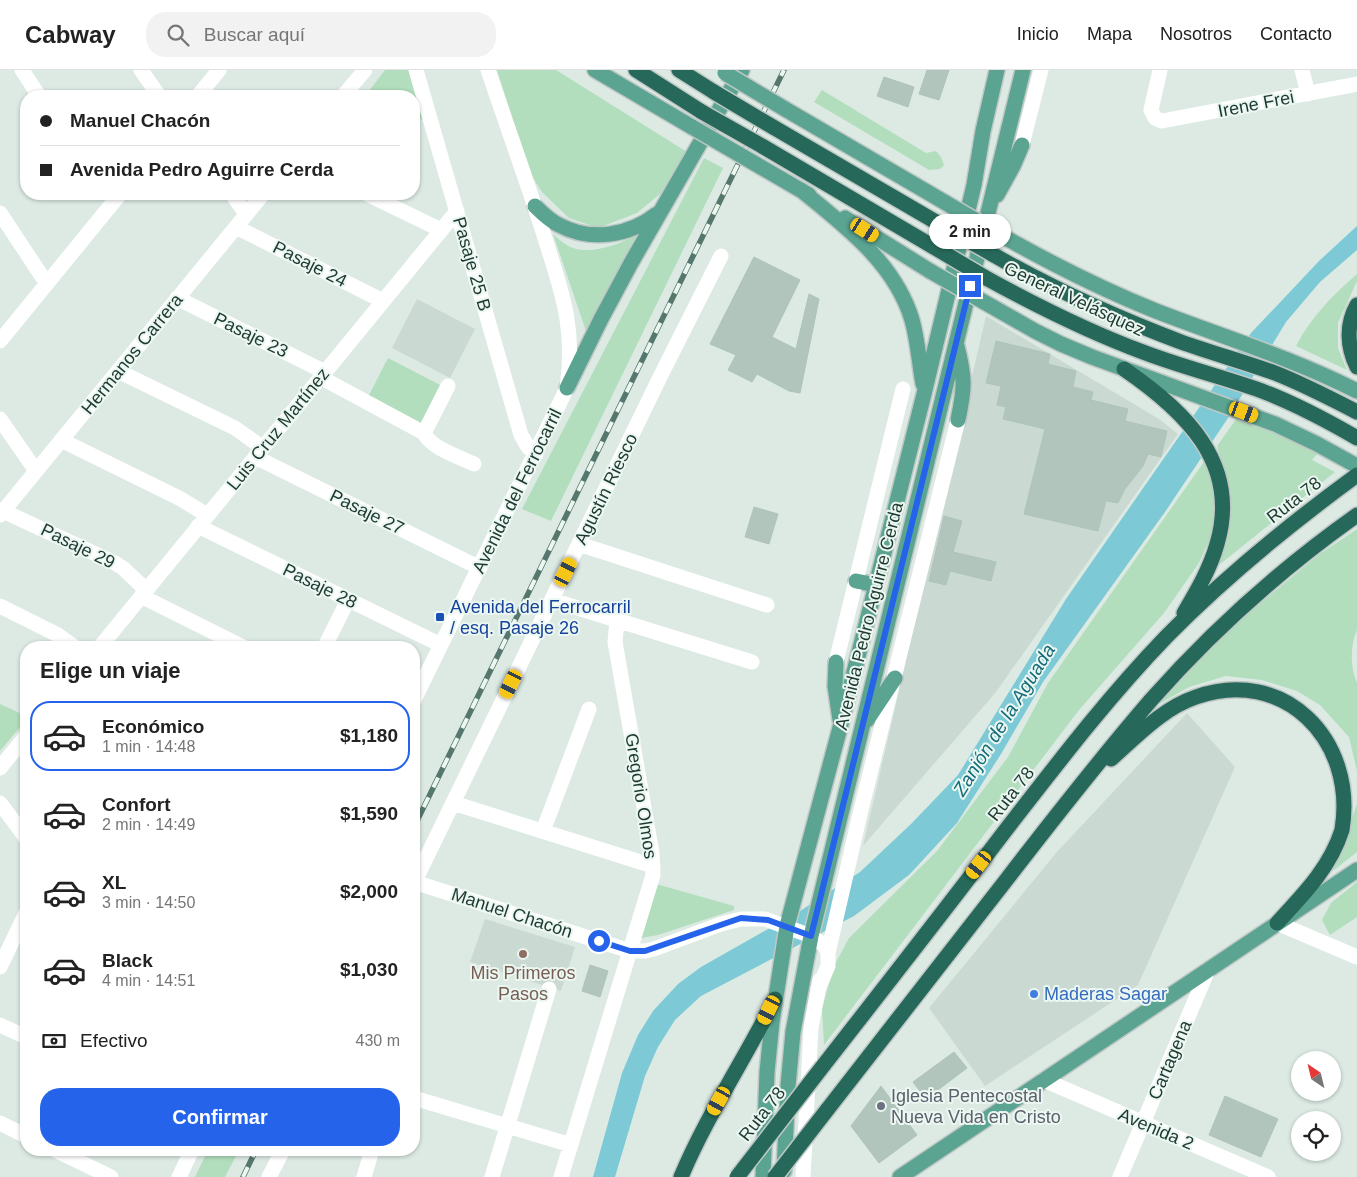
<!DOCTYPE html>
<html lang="es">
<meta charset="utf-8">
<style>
body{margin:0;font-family:Helvetica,sans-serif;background:#f2f2f2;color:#222;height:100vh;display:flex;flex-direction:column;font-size:19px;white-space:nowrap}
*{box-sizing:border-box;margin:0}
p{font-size:16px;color:#767676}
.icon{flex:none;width:28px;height:28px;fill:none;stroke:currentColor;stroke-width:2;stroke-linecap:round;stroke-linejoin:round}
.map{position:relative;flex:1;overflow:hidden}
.sheet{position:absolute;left:20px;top:571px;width:400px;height:515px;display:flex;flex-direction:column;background:#fff;border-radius:20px;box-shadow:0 1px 4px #0004}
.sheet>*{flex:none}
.guide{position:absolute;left:20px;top:20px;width:400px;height:110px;border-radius:20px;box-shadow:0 1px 4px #0004;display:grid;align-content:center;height:110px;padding:0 20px;background:#fff}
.needle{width:32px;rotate:325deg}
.fabs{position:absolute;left:1291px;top:981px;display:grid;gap:10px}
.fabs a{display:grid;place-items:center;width:50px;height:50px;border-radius:50%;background:#fff;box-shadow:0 1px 4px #0004;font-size:25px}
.end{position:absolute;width:22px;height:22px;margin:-11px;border:6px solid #2563eb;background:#fff;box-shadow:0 0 0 2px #fff}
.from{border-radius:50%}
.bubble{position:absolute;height:35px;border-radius:18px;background:#fff;box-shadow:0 1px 4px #0004;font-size:16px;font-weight:700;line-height:35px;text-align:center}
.car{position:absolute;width:15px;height:30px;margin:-15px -8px;border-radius:6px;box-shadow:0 0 4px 1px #0007;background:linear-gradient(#f5c518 24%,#345 0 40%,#f5c518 0 76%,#345 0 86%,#f5c518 0)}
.guide b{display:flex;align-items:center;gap:18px;height:48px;font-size:19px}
.guide b+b{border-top:1px solid #e0e0e0}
.guide i{width:12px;height:12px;background:#222}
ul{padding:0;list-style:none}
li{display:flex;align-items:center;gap:15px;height:70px;margin:0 10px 8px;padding:0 10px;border:2px solid transparent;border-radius:20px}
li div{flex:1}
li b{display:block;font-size:19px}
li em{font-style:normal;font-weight:700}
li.active{border-color:#2563eb}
li>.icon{width:45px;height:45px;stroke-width:1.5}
h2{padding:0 20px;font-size:22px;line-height:60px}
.pay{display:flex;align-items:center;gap:12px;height:55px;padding:0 20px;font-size:19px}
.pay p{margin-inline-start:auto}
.cta{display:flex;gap:10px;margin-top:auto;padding:10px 20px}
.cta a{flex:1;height:58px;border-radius:20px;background:#2563eb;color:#fff;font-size:20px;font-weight:700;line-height:58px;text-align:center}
header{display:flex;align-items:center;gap:30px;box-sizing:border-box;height:70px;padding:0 25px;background:#fff;border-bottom:1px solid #e0e0e0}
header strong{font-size:24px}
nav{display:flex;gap:28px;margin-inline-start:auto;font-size:18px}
.search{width:350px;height:45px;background:#f2f2f2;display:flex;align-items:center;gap:12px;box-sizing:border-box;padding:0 18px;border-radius:20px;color:#767676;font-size:19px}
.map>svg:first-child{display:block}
.built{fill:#cadad2}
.green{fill:#b2debd}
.water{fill:#7dcad6}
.building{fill:#b1c5bc;stroke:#aec4ba}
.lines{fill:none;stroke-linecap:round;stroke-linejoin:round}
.major-casing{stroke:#c0c8c6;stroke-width:18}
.highway-casing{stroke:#c0c8c6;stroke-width:18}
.minor{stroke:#fff;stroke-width:15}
.major{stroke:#5ba491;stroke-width:15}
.highway{stroke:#26695a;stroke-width:15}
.rail-casing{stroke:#56776d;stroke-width:5.5}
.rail{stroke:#ecf7f1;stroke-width:4;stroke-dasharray:11;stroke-linecap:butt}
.major-bridge-casing{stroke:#c0c8c6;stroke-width:18;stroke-linecap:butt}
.highway-bridge-casing{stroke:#c0c8c6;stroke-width:18;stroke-linecap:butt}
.major-bridge{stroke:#5ba491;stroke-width:15}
.highway-bridge{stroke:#26695a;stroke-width:15}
.route{stroke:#2563eb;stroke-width:6}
.transit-dot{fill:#1a4fb4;stroke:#ecf7f1;stroke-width:2}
.education-dot{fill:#8d6e63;stroke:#ecf7f1;stroke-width:2}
.shop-dot{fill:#3f7fe0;stroke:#ecf7f1;stroke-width:2}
.worship-dot{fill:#6b7280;stroke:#ecf7f1;stroke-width:2}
.labels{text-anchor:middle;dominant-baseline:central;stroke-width:4;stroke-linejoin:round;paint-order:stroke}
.street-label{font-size:18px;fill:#1d3a32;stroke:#ecf7f1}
.transit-label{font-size:18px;fill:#164399;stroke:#ecf7f1;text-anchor:start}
.education-label{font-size:18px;fill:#785e54;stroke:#ecf7f1}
.shop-label{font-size:18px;fill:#366cbe;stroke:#ecf7f1;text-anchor:start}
.worship-label{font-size:18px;fill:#5b616d;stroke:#ecf7f1;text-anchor:start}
.water-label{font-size:19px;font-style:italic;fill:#126b7b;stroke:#ecf7f1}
</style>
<header>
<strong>Cabway</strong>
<div class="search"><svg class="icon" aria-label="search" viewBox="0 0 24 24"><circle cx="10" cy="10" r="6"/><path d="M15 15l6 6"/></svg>Buscar aquí</div>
<nav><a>Inicio</a><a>Mapa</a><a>Nosotros</a><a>Contacto</a></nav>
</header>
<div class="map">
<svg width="1357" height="1107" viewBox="0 0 1357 1107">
<rect width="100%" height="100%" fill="#dceae3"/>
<!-- built -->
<path class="built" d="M 417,229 L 475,259 L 450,308 L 392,278 Z
M 986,246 L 1159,349 L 1178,364 L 996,622 L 863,776 Z
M 1187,643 L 1235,697 L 1138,915 L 985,1016 L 929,938 L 1056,783 Z
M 485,849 L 575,877 L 561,921 L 470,892 Z"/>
<!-- green -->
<path class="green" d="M 385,0 L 410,0 L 425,51 L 414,46 L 414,26 L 369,26 L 366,25 Z
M 497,0 L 556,0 L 687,82 L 661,123 L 637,143 L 598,158 L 569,148 L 542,122 L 531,105 Z
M 822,20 L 926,83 L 936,81 L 941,87 L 944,95 L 940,99 L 929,100 L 814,32 Z
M 704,88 L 723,98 L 551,451 L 522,439 Z
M 553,164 C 557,167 560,171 565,174 C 586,188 615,175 636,166 L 586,261 Z
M 1357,204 L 1357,211 L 1338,253 L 1338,278 L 1347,300 L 1296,276 C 1311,247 1333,225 1357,204 Z
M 388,288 L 444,317 L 423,358 L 367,329 Z
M 1237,348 L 1295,371 L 1318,383 L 1312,390 L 1335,402 L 1219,495 C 1222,484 1228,472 1229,461 C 1232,432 1226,404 1217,376 Z
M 1206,389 L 1217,429 L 1215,457 L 1199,493 L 1164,543 L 1079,640 L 824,975 L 822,939 L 834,896 L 849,868 L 937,781 L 1008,687 L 1048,613 Z
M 1357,459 L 1357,560 C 1350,575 1350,598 1357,613 L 1357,701 L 1349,667 L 1320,635 L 1297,621 L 1262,610 L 1226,606 L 1189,617 L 1159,634 L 1225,563 L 1317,486 Z
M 0,634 L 26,646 L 26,650 L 0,681 Z
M 1357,734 L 1357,782 L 1333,801 Z
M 1357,812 L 1357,847 L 1330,865 L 1322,850 L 1331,833 Z
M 656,814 L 734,836 L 734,840 L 658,865 L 636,869 Z
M 208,1080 L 239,1080 L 225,1107 L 195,1107 Z"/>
<!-- water -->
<path class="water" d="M 1357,156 L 1357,180 L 1320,212 L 1286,252 L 1228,348 L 1165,442 L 1043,612 L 1001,684 L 957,753 L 909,805 L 854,846 L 701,926 L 675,950 L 658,977 L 645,1006 L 615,1107 L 593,1107 L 622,1003 L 638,965 L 653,941 L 678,914 L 701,897 L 800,841 L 860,802 L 911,754 L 958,705 L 1066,529 L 1251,263 L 1319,191 Z"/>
<!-- building -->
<path class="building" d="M 927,0 L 949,0 L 939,30 L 919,24 Z
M 884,7 L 914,17 L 908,37 L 877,26 Z
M 754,187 L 800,210 L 772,267 L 796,279 L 809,224 L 819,229 L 800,323 L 789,321 L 757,304 L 752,312 L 728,300 L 736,285 L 710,274 Z
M 996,271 L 1050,284 L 1048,294 L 1076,301 L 1073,317 L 1093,322 L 1091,330 L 1128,339 L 1125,351 L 1167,361 L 1161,387 L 1148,384 L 1143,396 L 1125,419 L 1118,433 L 1106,431 L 1098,461 L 1024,444 L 1045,359 L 1003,349 L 1006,337 L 997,335 L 1001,316 L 986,313 Z
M 754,437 L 778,444 L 769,474 L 745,467 Z
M 944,446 L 962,451 L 953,482 L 996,492 L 991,511 L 950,501 L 946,515 L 929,511 Z
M 590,895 L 608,901 L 600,927 L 582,921 Z
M 954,982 L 967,998 L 926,1029 L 913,1012 Z
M 881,1016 L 917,1065 L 879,1093 L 851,1056 Z
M 1225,1026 L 1278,1049 L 1261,1087 L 1209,1065 Z"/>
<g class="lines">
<!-- major casing -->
<g class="major-casing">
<path id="major" d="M 595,0 L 692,57
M 785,39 L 946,133
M 754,93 L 809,125
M 801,120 C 845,156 895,193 912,250 C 918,271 919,292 923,314
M 997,125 L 1013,96 L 1022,75
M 535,136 C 542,143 550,151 559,155 C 591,172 629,166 657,144
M 845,148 L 930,201
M 999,164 C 1050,193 1101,219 1156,241 C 1223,267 1292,288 1357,321
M 984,232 L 1035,261 L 1061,274 L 1092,287 L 1275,354 L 1317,374 L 1357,396
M 957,276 C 965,308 965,317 958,350
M 567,318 L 601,249 L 631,193 L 742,0
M 856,511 L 876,515
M 836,592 L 835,616 L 840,650
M 867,650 L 895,608
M 784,1101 L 788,1016 L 793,962 L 811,866 L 1023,0
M 763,1107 L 767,1002 L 772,952 L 787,856 L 841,654 L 924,324 L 974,115 L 983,61 L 997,0
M 900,1107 L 1357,800"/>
</g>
<!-- highway casing -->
<g class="highway-casing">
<path id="highway" d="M 636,0 L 702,42
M 679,0 L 714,22
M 773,57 L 936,152
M 762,76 L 932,176
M 992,184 C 1053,219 1115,247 1181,272 C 1212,283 1244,292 1275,303 C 1303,314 1330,328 1357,342
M 986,208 C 1037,236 1089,262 1143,282 C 1182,297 1223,307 1262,321 C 1296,334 1326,350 1357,368
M 1357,235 C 1346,254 1347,277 1357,297
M 1124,299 C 1184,340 1241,393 1217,474 C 1210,499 1197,521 1184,543
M 1111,689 C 1137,666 1163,638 1196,627 C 1283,596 1357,669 1342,760 C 1330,798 1303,825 1277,853
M 823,996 C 884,918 945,840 1005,761 C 1057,694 1108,627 1167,566 C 1225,507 1290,454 1357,405
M 827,1040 C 887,963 947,886 1007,809 C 1054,748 1101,688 1151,630 C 1212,561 1282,498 1357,445
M 681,1107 C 707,1045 745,989 775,929"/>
</g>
<!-- minor -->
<path class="minor" d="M 22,0 L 39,26
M 141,0 L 159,26
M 416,0 L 521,365 L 528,377 L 536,384
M 1160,0 L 1151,40 L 1155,48 L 1162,51 L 1357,14
M 1302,0 L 1308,24
M 198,26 L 219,0
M 343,26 L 365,0
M 1022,75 L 1041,0
M 232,124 L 246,144
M 367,124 L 441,160
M 0,143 L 47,214
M 236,157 L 383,231
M 177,228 L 325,302
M 0,271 L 120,124
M 118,301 L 235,358 L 263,378
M 320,307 L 424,363 C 432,379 458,386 474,394
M 0,349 L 36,401
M 424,363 L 448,316
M 61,370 L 179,428 L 207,445
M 255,387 L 480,498
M 3,441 L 115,493 L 123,498 L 146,520
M 0,445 L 263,124
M 198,456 L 441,575
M 579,474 L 767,535
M 141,526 L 245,578
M 552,530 L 752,592
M 0,536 L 58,565 L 76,578
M 99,578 L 457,141
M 324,578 L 348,530
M 836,592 L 903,319
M 414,630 L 567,318 C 576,256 561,220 543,162 C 526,108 506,54 488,0
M 0,698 L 26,666
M 0,733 L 26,768
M 453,733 L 653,796
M 543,761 L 589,639
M 414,812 L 630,881 L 645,881 L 654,879 L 721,854 L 741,849 L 765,849 L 811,866 L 825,876 L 828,883 L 828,896 L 818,919
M 414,813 L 661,305 L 721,186
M 1277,853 L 1357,887
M 828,883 L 860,744 L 958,350
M 0,897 L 26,843
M 0,955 L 26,967
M 1044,1010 L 1268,1107
M 414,1028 L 571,1075
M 0,1053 L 26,1066
M 55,1080 L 111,1107
M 179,1107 L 192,1080
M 269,1107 L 283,1080
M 364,1107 L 372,1080
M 492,1107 L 549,919
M 561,1107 L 653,805 L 652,783 L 615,572 L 617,550
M 803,1107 L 811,958 L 820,910
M 1120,1107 L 1208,900"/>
<!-- major -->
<use href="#major" class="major"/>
<!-- highway -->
<use href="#highway" class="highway"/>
<!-- rail casing -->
<g class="rail-casing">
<path id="rail" d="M 414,757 L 784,0
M 243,1107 L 256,1080"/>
</g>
<!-- rail -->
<use href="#rail" class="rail"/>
<!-- major-bridge casing -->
<g class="major-bridge-casing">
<path id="major-bridge" d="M 725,3 L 785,39
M 692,57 L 754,93
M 946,133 L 999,164
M 930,201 L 984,232"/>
</g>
<!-- highway-bridge casing -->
<g class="highway-bridge-casing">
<path id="highway-bridge" d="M 714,22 L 773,57
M 702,42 L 762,76
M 936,152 L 992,184
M 932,176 L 986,208
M 737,1107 L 823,996
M 775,1107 L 827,1040"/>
</g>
<!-- major-bridge -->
<use href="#major-bridge" class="major-bridge"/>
<!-- highway-bridge -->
<use href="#highway-bridge" class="highway-bridge"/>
</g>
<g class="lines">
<!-- route -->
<path class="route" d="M 599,871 L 630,881 L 645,881 L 741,848 L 768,850 L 811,866 L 970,216"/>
</g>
<!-- markers -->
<rect class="transit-dot" x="435" y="542" width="10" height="10" rx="2.5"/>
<circle class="education-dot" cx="523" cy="884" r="5"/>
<circle class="shop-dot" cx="1034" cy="924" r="5"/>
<circle class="worship-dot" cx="881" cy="1036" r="5"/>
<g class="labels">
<!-- street labels -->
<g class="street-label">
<text transform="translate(1256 34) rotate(-11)">Irene Frei</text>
<text transform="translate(310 194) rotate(27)">Pasaje 24</text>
<text transform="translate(472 194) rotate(74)">Pasaje 25 B</text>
<text transform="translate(1074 229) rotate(25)">General Velásquez</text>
<text transform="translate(251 265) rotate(26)">Pasaje 23</text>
<text transform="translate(132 284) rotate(-51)">Hermanos Carrera</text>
<text transform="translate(278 359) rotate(-51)">Luis Cruz Martínez</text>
<text transform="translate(606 419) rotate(-64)">Agustín Riesco</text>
<text transform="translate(517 421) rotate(-64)">Avenida del Ferrocarril</text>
<text transform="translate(1294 430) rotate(-38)">Ruta 78</text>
<text transform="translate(367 442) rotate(26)">Pasaje 27</text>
<text transform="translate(78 476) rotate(26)">Pasaje 29</text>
<text transform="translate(320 516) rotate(26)">Pasaje 28</text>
<text transform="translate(869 546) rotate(-76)">Avenida Pedro Aguirre Cerda</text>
<text transform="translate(1011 724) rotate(-52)">Ruta 78</text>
<text transform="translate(641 726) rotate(81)">Gregorio Olmos</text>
<text transform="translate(512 843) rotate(18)">Manuel Chacón</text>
<text transform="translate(1170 990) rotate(-67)">Cartagena</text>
<text transform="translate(762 1044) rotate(-52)">Ruta 78</text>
<text transform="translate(1156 1059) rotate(23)">Avenida 2</text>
</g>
<!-- transit labels -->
<g class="transit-label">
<text x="450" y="537">Avenida del Ferrocarril<tspan x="450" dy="21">/ esq. Pasaje 26</tspan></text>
</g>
<!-- education labels -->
<g class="education-label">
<text x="523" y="903">Mis Primeros<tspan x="523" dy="21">Pasos</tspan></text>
</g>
<!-- shop labels -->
<g class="shop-label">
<text x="1044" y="924">Maderas Sagar</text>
</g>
<!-- worship labels -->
<g class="worship-label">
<text x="891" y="1026">Iglesia Pentecostal<tspan x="891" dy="21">Nueva Vida en Cristo</tspan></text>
</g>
<!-- water labels -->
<g class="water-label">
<text transform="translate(1004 650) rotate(-58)">Zanjón de la Aguada</text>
</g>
</g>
</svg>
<div class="fabs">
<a><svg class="needle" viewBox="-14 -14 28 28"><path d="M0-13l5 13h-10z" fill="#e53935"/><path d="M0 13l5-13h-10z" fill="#767676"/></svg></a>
<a><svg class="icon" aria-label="locate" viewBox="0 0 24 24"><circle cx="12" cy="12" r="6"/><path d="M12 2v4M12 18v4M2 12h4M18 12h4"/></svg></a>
</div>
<i class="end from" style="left:599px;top:871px"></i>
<i class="end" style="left:970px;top:216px"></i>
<div class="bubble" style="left:929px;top:144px;width:82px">2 min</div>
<i class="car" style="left:865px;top:160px;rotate:122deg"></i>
<i class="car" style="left:1244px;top:342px;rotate:111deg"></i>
<i class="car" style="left:566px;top:502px;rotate:26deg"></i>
<i class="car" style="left:511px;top:614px;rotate:206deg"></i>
<i class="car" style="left:979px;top:795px;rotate:218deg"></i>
<i class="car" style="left:769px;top:940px;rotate:206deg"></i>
<i class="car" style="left:719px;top:1031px;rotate:209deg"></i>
<div class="guide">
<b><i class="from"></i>Manuel Chacón</b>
<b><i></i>Avenida Pedro Aguirre Cerda</b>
</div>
<section class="sheet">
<h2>Elige un viaje</h2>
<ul>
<li class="active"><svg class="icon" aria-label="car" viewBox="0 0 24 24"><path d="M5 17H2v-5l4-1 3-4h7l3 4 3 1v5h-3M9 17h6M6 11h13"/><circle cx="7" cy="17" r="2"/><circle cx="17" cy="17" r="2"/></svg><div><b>Económico</b><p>1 min · 14:48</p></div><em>$1,180</em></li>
<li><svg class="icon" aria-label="car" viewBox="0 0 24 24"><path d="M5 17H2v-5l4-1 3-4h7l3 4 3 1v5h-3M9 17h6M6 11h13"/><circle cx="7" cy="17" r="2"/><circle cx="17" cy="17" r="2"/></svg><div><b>Confort</b><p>2 min · 14:49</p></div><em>$1,590</em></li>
<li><svg class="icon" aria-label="car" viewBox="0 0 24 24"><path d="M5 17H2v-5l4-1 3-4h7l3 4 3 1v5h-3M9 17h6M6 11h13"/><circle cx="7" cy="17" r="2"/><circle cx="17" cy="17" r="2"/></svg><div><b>XL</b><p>3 min · 14:50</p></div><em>$2,000</em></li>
<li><svg class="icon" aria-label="car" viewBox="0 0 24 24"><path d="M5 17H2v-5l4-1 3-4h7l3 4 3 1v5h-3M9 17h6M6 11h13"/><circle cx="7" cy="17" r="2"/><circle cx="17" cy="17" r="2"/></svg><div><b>Black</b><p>4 min · 14:51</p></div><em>$1,030</em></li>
</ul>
<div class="pay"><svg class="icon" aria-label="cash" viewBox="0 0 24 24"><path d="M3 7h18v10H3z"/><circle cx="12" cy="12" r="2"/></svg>Efectivo<p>430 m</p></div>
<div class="cta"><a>Confirmar</a></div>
</section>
</div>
